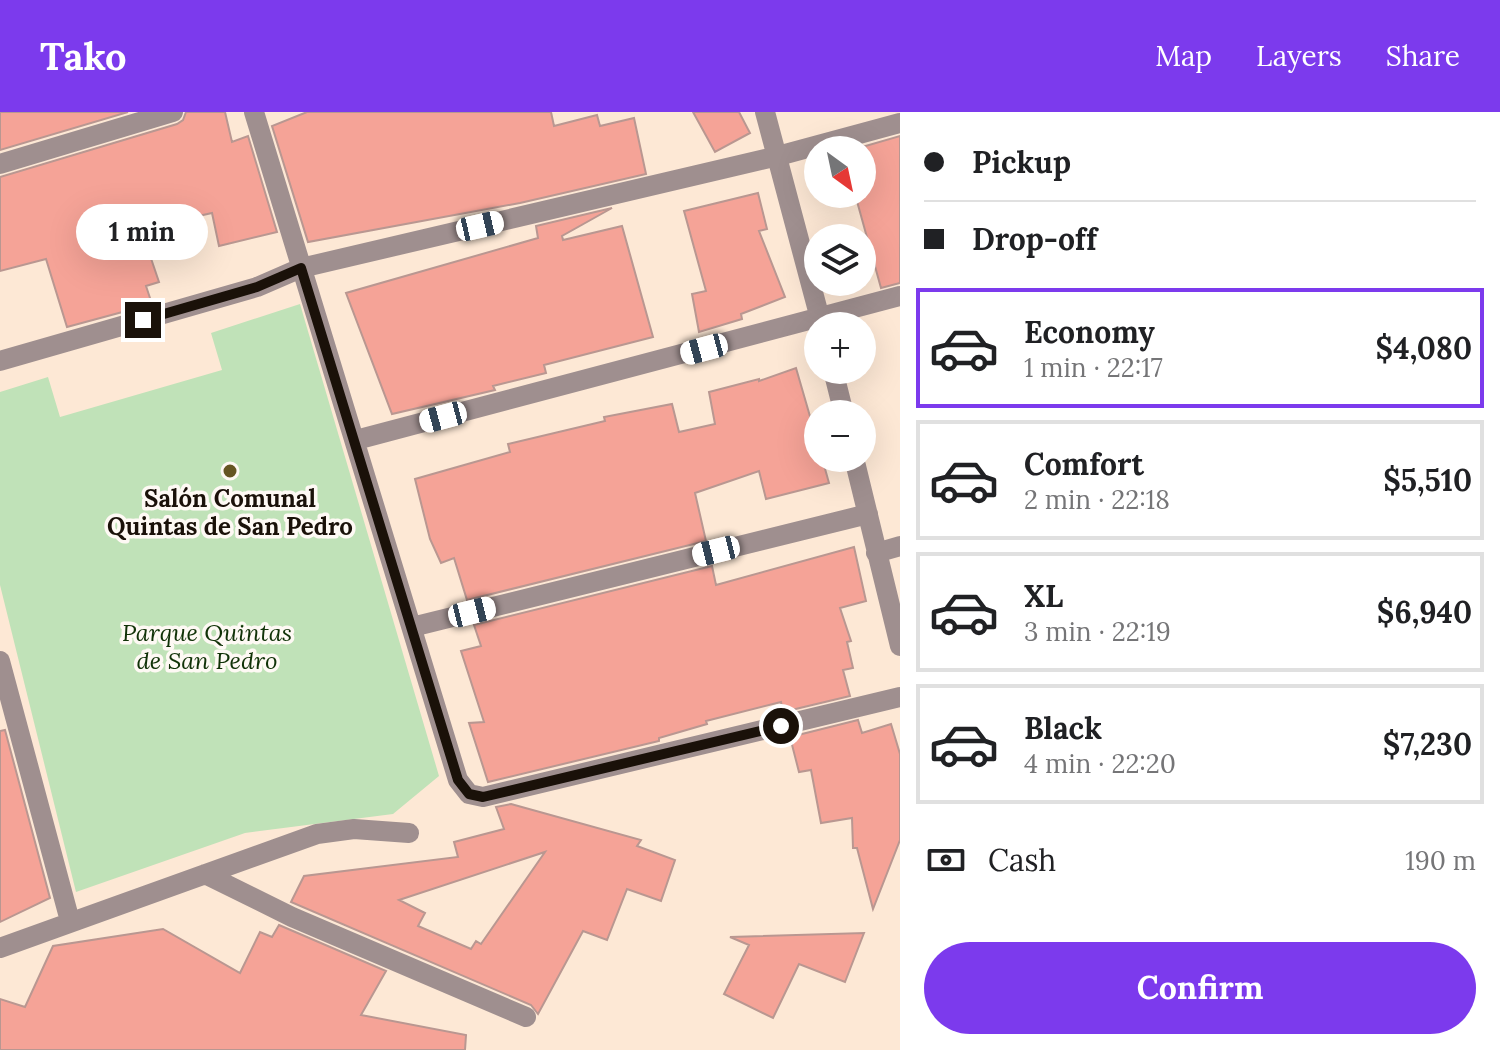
<!DOCTYPE html>
<meta charset="utf-8">
<style>
body{margin:0;font-family:Lora,serif;background:#f2f2f2;color:#202124;height:100vh;display:flex;flex-direction:column;font-size:30px;white-space:nowrap}
*{box-sizing:border-box;margin:0}
p{font-size:26px;color:#757577}
.icon{flex:none;width:44px;height:44px;fill:none;stroke:currentColor;stroke-width:2;stroke-linecap:round;stroke-linejoin:round}
.map{position:relative;flex:1;overflow:hidden}
.drawer{display:flex;flex-direction:column;background:#fff;width:600px}
.drawer>*{flex:none}
.top-card{display:grid;align-content:center;height:176px;padding:0 24px;background:#fff}
.needle{width:52px;rotate:147deg}
.tools{position:absolute;left:804px;top:24px;display:grid;gap:16px}
.tools a{display:grid;place-items:center;width:72px;height:72px;border-radius:50%;background:#fff;box-shadow:0 8px 32px #0002;font-size:40px}
.end{position:absolute;width:36px;height:36px;margin:-18px;border:10px solid #1a1109;background:#fff;box-shadow:0 0 0 4px #fff}
.from{border-radius:50%}
.bubble{position:absolute;height:56px;border-radius:28px;background:#fff;box-shadow:0 8px 32px #0002;font-size:26px;font-weight:700;line-height:56px;text-align:center}
.car{position:absolute;width:24px;height:48px;margin:-24px -12px;border-radius:10px;box-shadow:0 0 6px 2px #0007;background:linear-gradient(#fff 24%,#345 0 40%,#fff 0 76%,#345 0 86%,#fff 0)}
.top-card b{display:flex;align-items:center;gap:28px;height:76px;font-size:30px}
.top-card b+b{border-top:2px solid #e0e0e0}
.top-card i{width:20px;height:20px;background:#202124}
ul{padding:0;list-style:none}
li{display:flex;align-items:center;gap:24px;height:120px;margin:0 16px 12px;padding:0 8px;border:4px solid #e0e0e0;border-radius:0px}
li div{flex:1}
li b{display:block;font-size:30px}
li em{font-style:normal;font-weight:700}
li.selected{border-color:#7c3aed}
li>.icon{width:72px;height:72px;stroke-width:1.5}
.pay{display:flex;align-items:center;gap:20px;height:88px;padding:0 24px;font-size:30px}
.pay p{margin-inline-start:auto}
.button{display:flex;gap:16px;margin-top:auto;padding:16px 24px}
.button a{flex:1;height:92px;border-radius:48px;background:#7c3aed;color:#fff;font-size:32px;font-weight:700;line-height:92px;text-align:center}
header{display:flex;align-items:center;gap:48px;box-sizing:border-box;height:112px;padding:0 40px;background:#7c3aed;color:#fff}
header strong{font-size:38px}
nav{display:flex;gap:44px;margin-inline-start:auto;font-size:28px}
main{display:flex;flex:1;min-height:0}
.map>svg:first-child{display:block}
.green{fill:#c0e2b8}
.building{fill:#f5a397;stroke:#b99791;stroke-width:2;fill-rule:evenodd}
.lines{fill:none;stroke-linecap:round;stroke-linejoin:round}
.minor{stroke:#9f8f8f;stroke-width:20}
.route{stroke:#1a1109;stroke-width:10}
.poi-dot{fill:#655522;stroke:#fef9f4;stroke-width:3}
.labels{text-anchor:middle;dominant-baseline:central;stroke-width:7;stroke-linejoin:round;paint-order:stroke}
.poi-label{font-size:24px;font-weight:bold;fill:#1a1109;stroke:#fef9f4}
.park-label{font-size:24px;font-style:italic;fill:#103207;stroke:#fef9f4}
</style>
<header>
<strong>Tako</strong>
<nav><a>Map</a><a>Layers</a><a>Share</a></nav>
</header>
<main>
<div class="map">
<svg width="900" height="938" viewBox="0 0 900 938">
<rect width="100%" height="100%" fill="#fde8d5"/>
<!-- green -->
<path class="green" d="M 300,192 L 439,664 L 393,702 L 245,721 L 76,780 L 0,473 L 0,280 L 48,265 L 60,305 L 222,258 L 211,221 Z"/>
<!-- building -->
<path class="building" d="M 0,0 L 128,0 L 0,38 Z
M 186,0 L 225,0 L 232,30 L 248,24 L 277,120 L 219,134 L 212,101 L 141,117 L 159,170 L 146,174 L 152,192 L 67,215 L 46,147 L 0,159 L 0,65 L 177,12 L 183,8 Z
M 307,0 L 551,0 L 554,14 L 597,3 L 600,14 L 634,6 L 646,62 L 520,91 L 308,130 L 272,14 Z
M 693,0 L 739,0 L 750,21 L 715,40 Z
M 900,24 L 900,171 L 881,176 L 855,82 L 862,82 L 862,35 Z
M 758,81 L 767,117 L 759,119 L 785,185 L 741,202 L 742,207 L 699,220 L 692,182 L 706,179 L 684,99 Z
M 612,96 L 562,124 L 563,128 L 622,114 L 653,225 L 544,253 L 546,261 L 493,274 L 495,278 L 392,302 L 346,181 L 538,126 L 536,114 Z
M 796,256 L 818,332 L 818,346 L 822,346 L 829,371 L 766,387 L 759,359 L 695,381 L 706,429 L 467,488 L 454,446 L 441,451 L 430,427 L 415,367 L 510,340 L 508,332 L 605,309 L 604,305 L 672,292 L 679,320 L 715,312 L 709,280 L 759,267 L 759,269 Z
M 854,435 L 866,489 L 840,496 L 851,529 L 847,530 L 853,556 L 843,558 L 850,584 L 783,600 L 781,590 L 706,609 L 707,612 L 659,626 L 659,629 L 488,670 L 469,611 L 484,610 L 461,539 L 481,534 L 474,513 L 712,454 L 716,473 Z
M 858,608 L 862,621 L 891,612 L 900,642 L 900,728 L 873,797 L 857,736 L 853,736 L 852,706 L 821,711 L 811,658 L 799,660 L 790,625 Z
M 5,618 L 50,786 L 0,810 L 0,619 Z
M 511,692 L 641,728 L 637,734 L 675,748 L 661,789 L 627,777 L 607,828 L 583,819 L 538,902 L 531,893 L 291,790 L 304,764 L 458,745 L 454,730 L 504,717 L 496,695 ZM 545,740 L 481,832 L 476,829 L 471,837 L 418,814 L 425,801 L 399,788 Z
M 279,813 L 386,859 L 361,903 L 466,923 L 465,938 L 0,938 L 0,887 L 25,895 L 53,834 L 163,817 L 240,861 L 260,820 L 272,825 Z
M 864,821 L 845,870 L 799,852 L 773,906 L 724,882 L 749,833 L 730,825 Z"/>
<g class="lines">
<!-- minor -->
<path class="minor" d="M 254,0 L 458,668 L 469,682 L 483,685 L 900,585
M 765,0 L 822,214
M 0,52 L 173,0
M 0,249 L 257,175 L 301,156 L 778,44 L 900,11
M 833,258 L 844,302
M 356,328 L 900,184
M 854,346 L 900,534
M 876,441 L 900,434
M 412,515 L 868,402
M 0,549 L 70,809
M 205,762 L 292,805 L 526,905
M 0,836 L 317,722 L 354,717 L 409,721"/>
</g>
<g class="lines">
<!-- route -->
<path class="route" d="M 143,208 L 257,175 L 301,156 L 458,668 L 469,682 L 483,685 L 781,614"/>
</g>
<!-- markers -->
<circle class="poi-dot" cx="230" cy="359" r="8"/>
<g class="labels">
<!-- poi labels -->
<g class="poi-label">
<text x="230" y="386">Salón Comunal<tspan x="230" dy="28">Quintas de San Pedro</tspan></text>
</g>
<!-- park labels -->
<g class="park-label">
<text x="207" y="520">Parque Quintas<tspan x="207" dy="28">de San Pedro</tspan></text>
</g>
</g>
</svg>
<div class="tools">
<a><svg class="needle" viewBox="-14 -14 28 28"><path d="M0-13l5 13h-10z" fill="#e53935"/><path d="M0 13l5-13h-10z" fill="#757577"/></svg></a>
<a><svg class="icon" aria-label="layers" viewBox="0 0 24 24"><path d="M12 4l9 5-9 5-9-5zM3 14l9 5 9-5"/></svg></a>
<a>+</a>
<a>−</a>
</div>
<i class="end from" style="left:781px;top:614px"></i>
<i class="end" style="left:143px;top:208px"></i>
<div class="bubble" style="left:76px;top:92px;width:132px">1 min</div>
<i class="car" style="left:480px;top:114px;rotate:77deg"></i>
<i class="car" style="left:704px;top:237px;rotate:255deg"></i>
<i class="car" style="left:443px;top:305px;rotate:255deg"></i>
<i class="car" style="left:716px;top:439px;rotate:256deg"></i>
<i class="car" style="left:472px;top:500px;rotate:76deg"></i>
</div>
<section class="drawer">
<div class="top-card">
<b><i class="from"></i>Pickup</b>
<b><i></i>Drop-off</b>
</div>
<ul>
<li class="selected"><svg class="icon" aria-label="car" viewBox="0 0 24 24"><path d="M5 17H2v-5l4-1 3-4h7l3 4 3 1v5h-3M9 17h6M6 11h13"/><circle cx="7" cy="17" r="2"/><circle cx="17" cy="17" r="2"/></svg><div><b>Economy</b><p>1 min · 22:17</p></div><em>$4,080</em></li>
<li><svg class="icon" aria-label="car" viewBox="0 0 24 24"><path d="M5 17H2v-5l4-1 3-4h7l3 4 3 1v5h-3M9 17h6M6 11h13"/><circle cx="7" cy="17" r="2"/><circle cx="17" cy="17" r="2"/></svg><div><b>Comfort</b><p>2 min · 22:18</p></div><em>$5,510</em></li>
<li><svg class="icon" aria-label="car" viewBox="0 0 24 24"><path d="M5 17H2v-5l4-1 3-4h7l3 4 3 1v5h-3M9 17h6M6 11h13"/><circle cx="7" cy="17" r="2"/><circle cx="17" cy="17" r="2"/></svg><div><b>XL</b><p>3 min · 22:19</p></div><em>$6,940</em></li>
<li><svg class="icon" aria-label="car" viewBox="0 0 24 24"><path d="M5 17H2v-5l4-1 3-4h7l3 4 3 1v5h-3M9 17h6M6 11h13"/><circle cx="7" cy="17" r="2"/><circle cx="17" cy="17" r="2"/></svg><div><b>Black</b><p>4 min · 22:20</p></div><em>$7,230</em></li>
</ul>
<div class="pay"><svg class="icon" aria-label="cash" viewBox="0 0 24 24"><path d="M3 7h18v10H3z"/><circle cx="12" cy="12" r="2"/></svg>Cash<p>190 m</p></div>
<div class="button"><a>Confirm</a></div>
</section>
</main>
